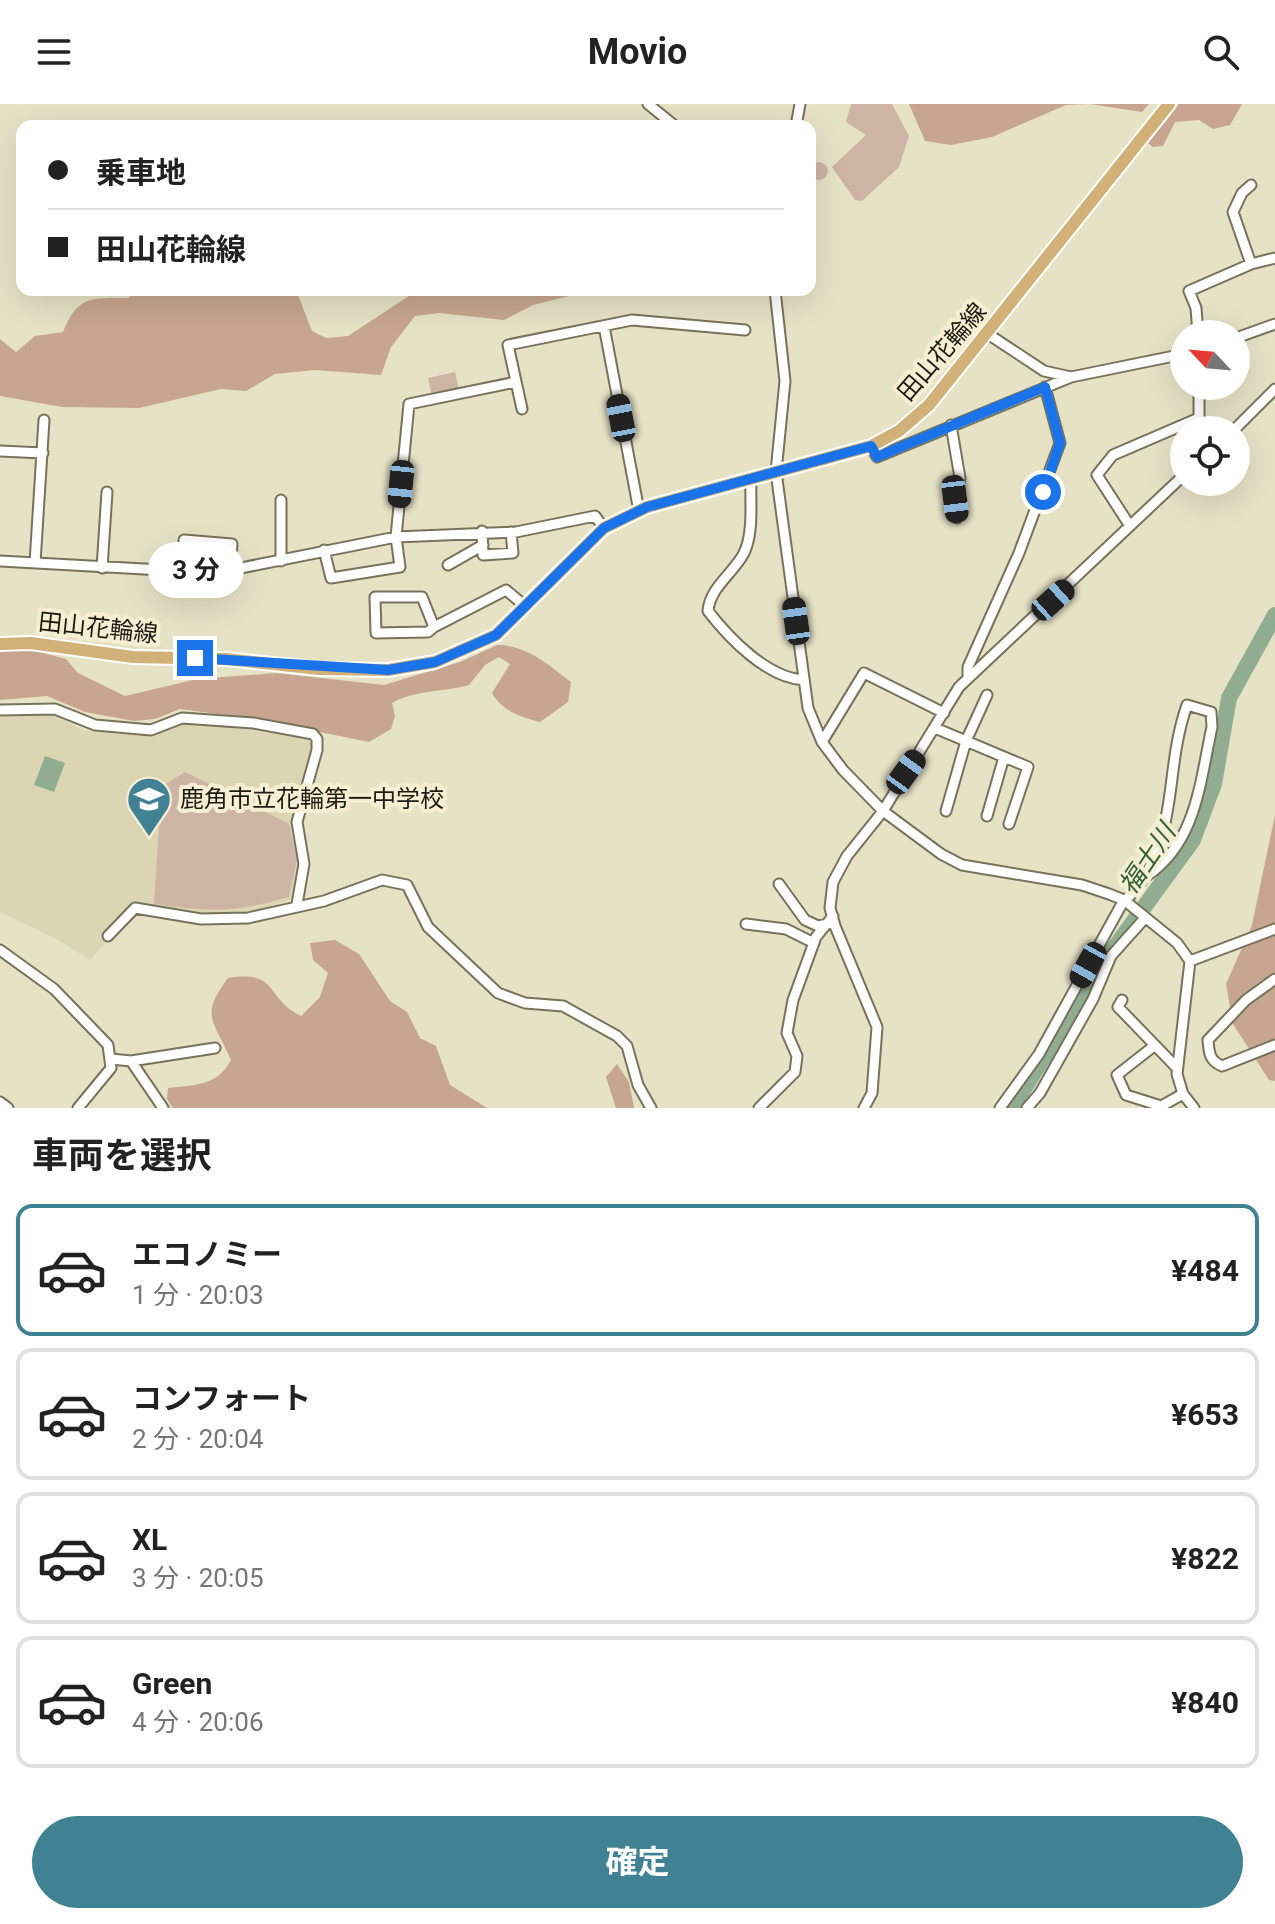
<!DOCTYPE html>
<html lang="ja">
<meta charset="utf-8">
<style>
body{margin:0;font-family:Roboto,"Noto Sans JP",sans-serif;background:#f6f6f6;color:#222;height:100vh;display:flex;flex-direction:column;font-size:30px;white-space:nowrap}
*{box-sizing:border-box;margin:0}
p{font-size:26px;color:#767676}
.icon{flex:none;width:44px;height:44px;fill:none;stroke:currentColor;stroke-width:2;stroke-linecap:round;stroke-linejoin:round}
.map{position:relative;height:1004px;overflow:hidden}
.drawer{display:flex;flex-direction:column;background:#fff;flex:1}
.drawer>*{flex:none}
.hud{position:absolute;left:16px;top:16px;width:800px;height:176px;border-radius:16px;box-shadow:0 8px 32px #0002;display:grid;align-content:center;height:176px;padding:0 32px;background:#fff}
.needle{width:52px;rotate:296deg}
.buttons{position:absolute;left:1170px;top:216px;display:grid;gap:16px}
.buttons a{display:grid;place-items:center;width:80px;height:80px;border-radius:50%;background:#fff;box-shadow:0 8px 32px #0002;font-size:40px}
.end{position:absolute;width:36px;height:36px;margin:-18px;border:10px solid #1a73e8;background:#fff;box-shadow:0 0 0 4px #fff}
.from{border-radius:50%}
.bubble{position:absolute;height:56px;border-radius:28px;background:#fff;box-shadow:0 8px 32px #0002;font-size:26px;font-weight:700;line-height:56px;text-align:center}
.car{position:absolute;width:24px;height:48px;margin:-24px -12px;border-radius:10px;box-shadow:0 0 6px 2px #0007;background:linear-gradient(#222 24%,#8ab4d8 0 40%,#222 0 76%,#8ab4d8 0 86%,#222 0)}
.hud b{display:flex;align-items:center;gap:28px;height:76px;font-size:30px}
.hud b+b{border-top:2px solid #e0e0e0}
.hud i{width:20px;height:20px;background:#222}
ul{padding:0;list-style:none}
li{display:flex;align-items:center;gap:24px;height:132px;margin:0 16px 12px;padding:0 16px;border:4px solid #e0e0e0;border-radius:16px}
li div{flex:1}
li b{display:block;font-size:30px}
li em{font-style:normal;font-weight:700}
li.selected{border-color:#408294}
li>.icon{width:72px;height:72px;stroke-width:1.5}
h2{padding:0 32px;font-size:36px;line-height:96px}
.button{display:flex;gap:16px;margin-top:auto;padding:16px 32px}
.button a{flex:1;height:92px;border-radius:48px;background:#408294;color:#fff;font-size:32px;font-weight:700;line-height:92px;text-align:center}
header{display:flex;justify-content:space-between;align-items:center;height:104px;padding:0 32px;background:#fff;font-size:36px;font-weight:700}
.map>svg:first-child{display:block}
.built{fill:#dbd5b3}
.green{fill:#cdb4a5}
.forest{fill:#c7a590}
.water{fill:#90ad92}
.lines{fill:none;stroke-linecap:round;stroke-linejoin:round}
.river{stroke:#90ad92;stroke-width:16}
.minor-casing{stroke:#77735a;stroke-width:13}
.major-casing{stroke:#fff;stroke-width:16}
.minor{stroke:#fff;stroke-width:9}
.major{stroke:#d1b178;stroke-width:12}
.route{stroke:#1a73e8;stroke-width:10}
.labels{text-anchor:middle;dominant-baseline:central;stroke-width:8;stroke-linejoin:round;paint-order:stroke}
.street-label{font-size:24px;fill:#1d1b11;stroke:#f4efd3}
.poi-label{font-size:24px;fill:#1d1b11;stroke:#f4efd3;text-anchor:start}
.water-label{font-size:26px;font-style:italic;fill:#335f38;stroke:#f4efd3}
</style>
<header><svg class="icon" aria-label="menu" viewBox="0 0 24 24"><path d="M4 6h16M4 12h16M4 18h16"/></svg>Movio<svg class="icon" aria-label="search" viewBox="0 0 24 24"><circle cx="10" cy="10" r="6"/><path d="M15 15l6 6"/></svg></header>
<div class="map">
<svg width="1275" height="1004" viewBox="0 0 1275 1004">
<rect width="100%" height="100%" fill="#e6e2c6"/>
<!-- built -->
<path class="built" d="M 48,611 L 59,613 L 82,626 L 111,630 L 155,632 L 180,620 L 213,620 L 309,636 L 314,643 L 294,719 L 301,762 L 293,795 L 243,810 L 201,812 L 134,800 L 129,812 L 90,856 L 55,834 L 0,808 L 0,613 Z"/>
<!-- green -->
<path class="green" d="M 851,0 L 892,0 L 909,32 L 899,63 L 862,97 L 855,96 L 832,63 L 866,31 L 846,18 Z
M810 67a9 9 0 1 1 18 0a9 9 0 1 1-18 0Z
M 455,268 L 459,285 L 432,292 L 428,274 Z
M 185,668 L 289,720 L 297,756 L 289,793 C 232,809 212,808 154,800 L 162,682 Z"/>
<!-- forest -->
<path class="forest" d="M 909,0 L 1149,0 L 1142,8 L 1090,0 L 1066,1 L 992,33 L 951,41 L 925,37 Z
M 1179,0 L 1242,0 L 1230,21 L 1213,25 L 1199,16 L 1175,18 L 1163,42 L 1153,43 L 1148,39 Z
M 137,186 L 296,186 L 312,227 L 326,234 L 348,232 L 418,186 L 593,186 L 533,201 L 504,216 L 439,209 L 415,212 L 391,243 L 381,271 L 315,266 L 275,270 L 246,287 L 221,285 L 139,304 L 62,303 L 0,292 L 0,235 L 16,248 L 35,232 L 63,228 C 78,191 91,194 128,194 Z
M 497,541 C 526,541 548,560 571,578 L 568,598 L 540,618 C 521,613 502,607 492,589 L 510,560 L 499,553 L 485,561 L 469,581 C 444,588 414,586 392,599 L 395,612 L 391,625 L 369,638 L 255,615 L 180,605 L 155,615 L 134,617 L 85,608 L 47,592 L 0,596 L 0,547 L 36,547 L 66,555 L 78,569 L 125,592 L 197,575 L 277,569 L 384,581 L 460,558 Z
M 1275,711 L 1275,977 L 1269,976 L 1233,920 L 1226,880 L 1252,821 Z
M 335,836 L 359,850 L 390,897 L 407,908 L 420,934 L 436,942 L 450,981 L 487,1004 L 173,1004 L 167,995 L 168,984 C 194,981 218,982 231,956 C 214,916 199,913 228,874 C 280,866 264,894 301,912 L 320,893 L 328,869 L 313,856 L 310,839 Z
M 617,960 L 629,978 L 634,1004 L 616,1004 L 606,973 Z"/>
<!-- water -->
<path class="water" d="M 45,652 L 65,659 L 54,688 L 34,681 Z"/>
<g class="lines">
<!-- river -->
<path class="river" d="M 1012,1004 L 1096,869 L 1193,736 L 1214,680 L 1229,594 L 1275,511"/>
<!-- minor casing -->
<g class="minor-casing">
<path id="minor" d="M 648,0 L 675,22
M 796,22 L 800,0
M 1251,160 L 1233,108 L 1242,89 L 1251,81
M 775,186 L 785,277 L 776,368 L 808,604 L 822,638 L 843,666 L 883,707 L 941,750 L 962,761 L 1082,781 L 1109,790 L 1124,796 L 1177,839 L 1190,857 L 1177,970 L 1183,990 L 1194,1004
M 604,222 L 639,407
M 988,230 L 1044,267 L 1071,273
M 1198,230 L 1196,204 L 1189,187 L 1251,160 L 1275,154
M 1236,234 L 1275,220
M 1199,282 L 1199,326
M 522,305 L 508,241 L 632,216 L 745,226
M 951,321 L 960,374 L 955,395 L 957,414
M 1234,326 L 1275,285
M 871,342 L 877,353 L 1071,273 L 1184,250
M 0,347 L 43,349
M 751,374 C 750,398 754,428 744,449 C 733,470 710,483 708,507 C 729,534 767,574 804,576
M 281,396 L 281,457
M 1130,422 L 1097,371 L 1113,351 L 1199,314
M 482,427 L 483,451 L 513,449 L 511,428
M 324,446 L 331,474 L 400,463 L 396,433 L 409,300 L 516,278
M 0,457 L 216,469 L 396,433 L 516,428 L 595,412 L 604,424
M 35,459 L 44,316
M 448,461 L 483,441
M 102,464 L 107,388
M 183,469 L 184,436 L 232,440 L 230,468
M 434,523 L 428,528 L 376,529 L 375,493 L 422,493 L 434,523 L 506,486 L 525,502
M 968,574 L 968,563 L 1019,449 L 1060,339 L 1045,283
M 0,606 L 55,605 L 95,621 L 151,626 L 182,614 L 253,619 L 313,630 L 317,635 L 317,646 L 297,718 L 304,760 L 297,800
M 935,624 L 1028,663 L 1009,720
M 822,638 L 864,569 L 944,609
M 946,707 L 966,637 L 987,591
M 987,712 L 1004,653
M 779,780 L 805,816 L 818,822 L 828,820
M 1125,797 C 1182,739 1162,672 1187,601 L 1211,608 L 1212,623 C 1200,677 1197,737 1148,771
M 746,820 L 786,825 L 814,839
M 108,832 L 135,804 L 201,815 L 248,814 L 324,797 L 382,776 L 407,781 L 428,823 L 498,889 L 525,899 L 563,902 L 617,932 L 627,942 L 638,981 L 651,1004
M 0,846 L 54,885 L 108,941 L 111,964 L 78,1004
M 1190,857 L 1275,825
M 1275,875 L 1246,896 L 1208,936 C 1209,950 1210,957 1222,962 L 1275,941
M 1122,896 L 1118,903 L 1177,964
M 1154,942 L 1117,971 L 1126,991 L 1161,1002
M 111,955 L 131,957 L 163,1004
M 131,957 L 215,944
M 0,998 L 8,1004
M 759,1004 L 795,968 L 797,952 L 787,929 L 793,896 L 816,833 L 833,812
M 864,1004 L 872,989 L 877,923 L 835,822 L 830,804 L 833,778 L 847,752 L 883,707 L 959,583 L 1184,371
M 1000,1004 L 1039,950 L 1124,796
M 1027,1004 L 1040,989 L 1093,895 L 1111,852 L 1145,814
M 1158,1004 L 1183,990"/>
</g>
<!-- major casing -->
<g class="major-casing">
<path id="major" d="M 0,540 L 31,539 L 133,553 L 226,555 L 319,565 L 388,566 L 435,558 L 496,531 L 604,424 L 647,403 L 871,342 L 899,327 L 929,301 L 1169,0"/>
</g>
<!-- minor -->
<use href="#minor" class="minor"/>
<!-- major -->
<use href="#major" class="major"/>
</g>
<g class="lines">
<!-- route -->
<path class="route" d="M 195,554 L 388,566 L 435,558 L 496,531 L 604,424 L 647,403 L 871,342 L 877,353 L 1045,283 L 1060,339 L 1043,388"/>
</g>
<!-- icons -->
<defs>
<g id="school-pin" transform="scale(2.3)"><path d="M0 17L-7.5 6A9.5 9.5 0 1 1 7.5 6Z" fill="#408294" stroke="#f4efd3"/><path d="M0-5L7-2L0 1L-7-2ZM-4 1L0 2.5L4 1V4Q0 6-4 4Z" fill="#fff"/></g>
</defs>
<g fill-rule="evenodd">
<use href="#school-pin" x="149" y="695"/>
</g>
<g class="labels">
<!-- street labels -->
<g class="street-label">
<text transform="translate(942 248) rotate(-49)">田山花輪線</text>
<text transform="translate(98 524) rotate(6)">田山花輪線</text>
</g>
<!-- poi labels -->
<g class="poi-label">
<text x="180" y="695">鹿角市立花輪第一中学校</text>
</g>
<!-- water labels -->
<g class="water-label">
<text transform="translate(1147 755) rotate(-56)">福士川</text>
</g>
</g>
</svg>
<div class="buttons">
<a><svg class="needle" viewBox="-14 -14 28 28"><path d="M0-13l5 13h-10z" fill="#e53935"/><path d="M0 13l5-13h-10z" fill="#767676"/></svg></a>
<a><svg class="icon" aria-label="locate" viewBox="0 0 24 24"><circle cx="12" cy="12" r="6"/><path d="M12 2v4M12 18v4M2 12h4M18 12h4"/></svg></a>
</div>
<i class="end from" style="left:1043px;top:388px"></i>
<i class="end" style="left:195px;top:554px"></i>
<div class="bubble" style="left:148px;top:438px;width:96px">3 分</div>
<i class="car" style="left:621px;top:314px;rotate:349deg"></i>
<i class="car" style="left:401px;top:380px;rotate:186deg"></i>
<i class="car" style="left:955px;top:395px;rotate:173deg"></i>
<i class="car" style="left:1053px;top:496px;rotate:48deg"></i>
<i class="car" style="left:796px;top:517px;rotate:352deg"></i>
<i class="car" style="left:906px;top:668px;rotate:36deg"></i>
<i class="car" style="left:1088px;top:861px;rotate:209deg"></i>
<div class="hud">
<b><i class="from"></i>乗車地</b>
<b><i></i>田山花輪線</b>
</div>
</div>
<section class="drawer">
<h2>車両を選択</h2>
<ul>
<li class="selected"><svg class="icon" aria-label="car" viewBox="0 0 24 24"><path d="M5 17H2v-5l4-1 3-4h7l3 4 3 1v5h-3M9 17h6M6 11h13"/><circle cx="7" cy="17" r="2"/><circle cx="17" cy="17" r="2"/></svg><div><b>エコノミー</b><p>1 分 · 20:03</p></div><em>¥484</em></li>
<li><svg class="icon" aria-label="car" viewBox="0 0 24 24"><path d="M5 17H2v-5l4-1 3-4h7l3 4 3 1v5h-3M9 17h6M6 11h13"/><circle cx="7" cy="17" r="2"/><circle cx="17" cy="17" r="2"/></svg><div><b>コンフォート</b><p>2 分 · 20:04</p></div><em>¥653</em></li>
<li><svg class="icon" aria-label="car" viewBox="0 0 24 24"><path d="M5 17H2v-5l4-1 3-4h7l3 4 3 1v5h-3M9 17h6M6 11h13"/><circle cx="7" cy="17" r="2"/><circle cx="17" cy="17" r="2"/></svg><div><b>XL</b><p>3 分 · 20:05</p></div><em>¥822</em></li>
<li><svg class="icon" aria-label="car" viewBox="0 0 24 24"><path d="M5 17H2v-5l4-1 3-4h7l3 4 3 1v5h-3M9 17h6M6 11h13"/><circle cx="7" cy="17" r="2"/><circle cx="17" cy="17" r="2"/></svg><div><b>Green</b><p>4 分 · 20:06</p></div><em>¥840</em></li>
</ul>
<div class="button"><a>確定</a></div>
</section>
